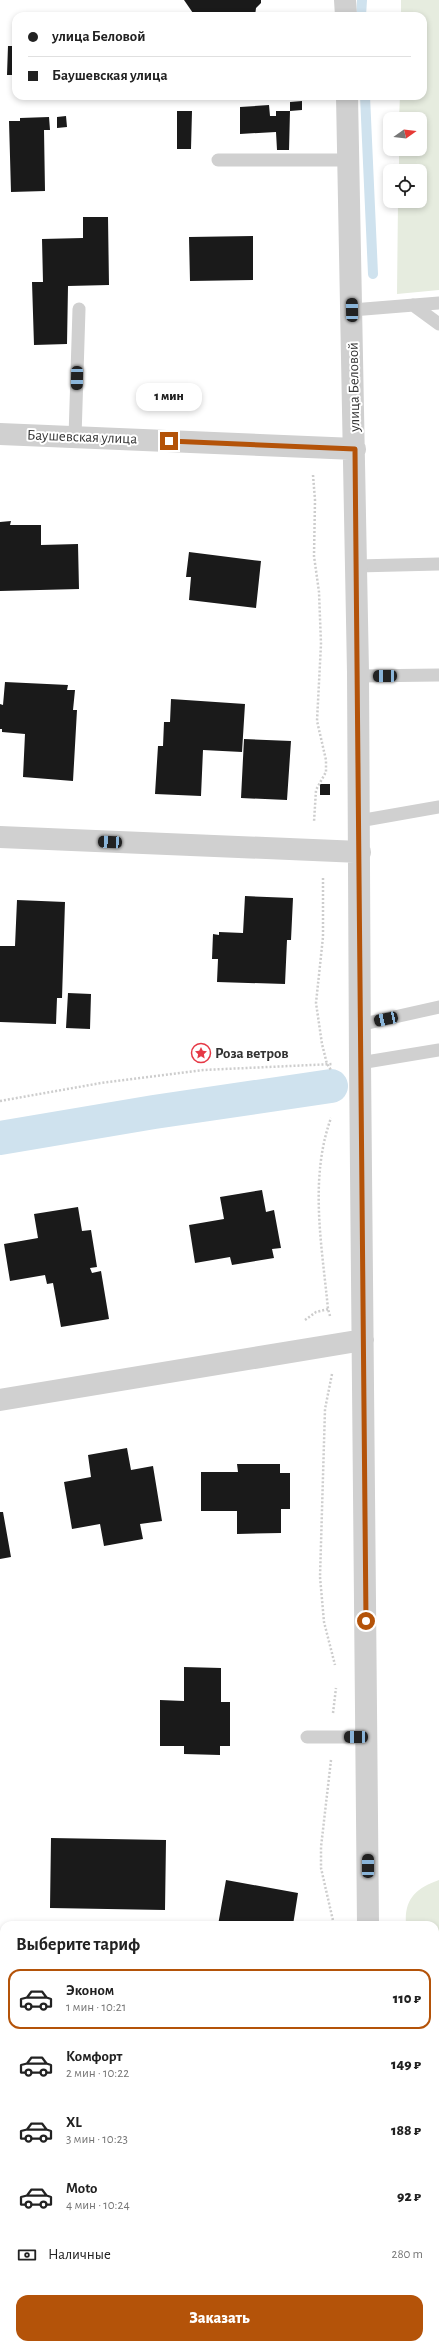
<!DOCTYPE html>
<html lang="ru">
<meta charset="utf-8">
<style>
body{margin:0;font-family:"Alegreya Sans",sans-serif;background:#f6f6f6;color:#222;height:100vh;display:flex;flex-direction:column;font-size:15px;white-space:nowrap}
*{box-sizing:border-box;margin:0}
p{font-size:13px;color:#767676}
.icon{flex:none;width:22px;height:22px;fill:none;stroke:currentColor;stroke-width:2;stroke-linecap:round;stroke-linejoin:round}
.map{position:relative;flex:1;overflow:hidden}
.side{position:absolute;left:0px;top:1921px;width:439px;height:428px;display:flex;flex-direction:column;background:#fff;border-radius:12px 12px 0 0;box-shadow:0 2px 6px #0003}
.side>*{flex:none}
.guide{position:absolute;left:12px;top:12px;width:415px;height:88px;border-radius:12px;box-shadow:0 2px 6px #0003;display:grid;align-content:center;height:88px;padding:0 16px;background:#fff}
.needle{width:26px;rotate:76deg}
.controls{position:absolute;left:383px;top:112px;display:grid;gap:8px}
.controls a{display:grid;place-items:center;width:44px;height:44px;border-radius:8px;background:#fff;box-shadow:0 2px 6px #0003;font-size:20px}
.end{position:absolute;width:18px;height:18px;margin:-9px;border:5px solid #b45309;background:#fff;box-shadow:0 0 0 2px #fff}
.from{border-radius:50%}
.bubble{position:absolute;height:28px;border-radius:12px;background:#fff;box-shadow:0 2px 6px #0003;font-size:13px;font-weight:800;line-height:28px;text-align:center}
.car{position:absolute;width:12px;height:24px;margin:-12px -6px;border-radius:5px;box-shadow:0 0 3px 1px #0007;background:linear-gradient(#222 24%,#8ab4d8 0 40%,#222 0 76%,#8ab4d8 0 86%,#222 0)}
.guide b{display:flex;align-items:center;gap:14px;height:38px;font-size:15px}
.guide b+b{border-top:1px solid #e0e0e0}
.guide i{width:10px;height:10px;background:#222}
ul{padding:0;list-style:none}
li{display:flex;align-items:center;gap:12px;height:60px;margin:0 8px 6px;padding:0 8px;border:2px solid transparent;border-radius:12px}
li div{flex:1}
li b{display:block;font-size:15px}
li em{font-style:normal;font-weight:800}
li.current{border-color:#b45309}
li>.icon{width:36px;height:36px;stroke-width:1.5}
h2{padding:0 16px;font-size:18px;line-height:48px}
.pay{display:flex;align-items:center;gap:10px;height:44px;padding:0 16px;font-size:15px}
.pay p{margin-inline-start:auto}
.primary-button{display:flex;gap:8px;margin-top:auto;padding:8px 16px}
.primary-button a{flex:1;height:46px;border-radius:12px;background:#b45309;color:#fff;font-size:16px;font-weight:800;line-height:46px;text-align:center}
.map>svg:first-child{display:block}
.green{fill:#e6ecdf}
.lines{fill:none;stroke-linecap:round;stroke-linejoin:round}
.stream{stroke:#cfe2ee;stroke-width:10}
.canal{stroke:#cfe2ee;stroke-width:34}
.building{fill:#1a1a1a}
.path{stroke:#cdcdcd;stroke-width:2.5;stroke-dasharray:2 2;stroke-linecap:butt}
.lane{stroke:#d0d0d0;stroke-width:13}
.street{stroke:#d0d0d0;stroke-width:22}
.route{stroke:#b45309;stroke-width:5}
.labels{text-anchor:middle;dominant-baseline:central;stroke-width:4;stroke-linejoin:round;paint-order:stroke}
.street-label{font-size:15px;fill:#333;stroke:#fff}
.poi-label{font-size:15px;font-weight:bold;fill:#333;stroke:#fff;text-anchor:start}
</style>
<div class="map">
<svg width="439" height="2349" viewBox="0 0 439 2349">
<rect width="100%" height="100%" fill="#fff"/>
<!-- green -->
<path class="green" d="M 401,0 L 439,0 L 439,290 L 397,294 L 398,201 L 420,201 L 420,171 L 399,171 L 399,149 L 420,149 L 420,119 L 399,119 L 400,96 L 423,96 L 423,16 L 401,16 Z
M 439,1880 L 439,2016 L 435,2016 L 435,1925 L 406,1925 C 404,1899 416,1888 439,1880 Z
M 0,2245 L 4,2245 L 4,2326 L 0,2326 Z
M 0,2337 L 4,2337 L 4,2345 L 300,2345 L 296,2349 L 0,2349 Z"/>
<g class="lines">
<!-- stream -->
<path class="stream" d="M 361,16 L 362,0
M 365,96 L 373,274"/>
<!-- canal -->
<path class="canal" d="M 0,1138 L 154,1112 L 331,1086"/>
</g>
<!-- building -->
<path class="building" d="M 184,0 L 261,0 L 261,3 L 256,8 L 255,16 L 195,16 Z
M 8,46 L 16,46 L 16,75 L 7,75 Z
M 302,101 L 302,110 L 290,111 L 290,102 Z
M 269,105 L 270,116 L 276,116 L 276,111 L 290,111 L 289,150 L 277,150 L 276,132 L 240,134 L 240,107 Z
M 177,111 L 192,111 L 191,149 L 177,149 Z
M 66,116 L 67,127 L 57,128 L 57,117 Z
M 49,117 L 50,130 L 44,130 L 45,191 L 11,192 L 9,121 L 20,121 L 20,118 Z
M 83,217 L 108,217 L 109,285 L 68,286 L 67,344 L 34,345 L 32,282 L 43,282 L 42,239 L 83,238 Z
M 253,236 L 253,280 L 190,281 L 189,237 Z
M 11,521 L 10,525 L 41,525 L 41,545 L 78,544 L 79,589 L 0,591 L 0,522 Z
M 189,552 L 261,561 L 256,608 L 189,600 L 191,577 L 186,577 Z
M 5,682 L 68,685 L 67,690 L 75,690 L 73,710 L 77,710 L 73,781 L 23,777 L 25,734 L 2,732 L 2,729 L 0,729 L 0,704 L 3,705 Z
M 171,699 L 245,704 L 242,752 L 203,750 L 201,796 L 155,794 L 158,746 L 163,746 L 164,722 L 170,722 Z
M 244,739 L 291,741 L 287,800 L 241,798 Z
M 320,784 L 330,784 L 330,795 L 320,795 Z
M 245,896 L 293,898 L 291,940 L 287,940 L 285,984 L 217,982 L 218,959 L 212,959 L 213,934 L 219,935 L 219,932 L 243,933 Z
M 17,900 L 65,902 L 62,998 L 57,998 L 56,1024 L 0,1022 L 0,946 L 15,946 Z
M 68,993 L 91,994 L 90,1029 L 66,1028 Z
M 262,1190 L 266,1212 L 274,1210 L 281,1248 L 272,1249 L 274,1258 L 232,1265 L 230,1257 L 195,1263 L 189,1225 L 224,1219 L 220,1197 Z
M 78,1207 L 82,1231 L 91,1230 L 97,1267 L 90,1268 L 92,1273 L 101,1271 L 109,1319 L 61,1327 L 53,1283 L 47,1284 L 45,1275 L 10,1281 L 4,1244 L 38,1238 L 34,1214 Z
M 127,1448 L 131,1470 L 153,1466 L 162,1521 L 140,1524 L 143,1539 L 104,1546 L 100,1524 L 72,1529 L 64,1482 L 91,1477 L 88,1455 Z
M 237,1464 L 280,1464 L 280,1473 L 290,1473 L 290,1509 L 281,1509 L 281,1533 L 237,1534 L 237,1511 L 201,1511 L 201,1472 L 238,1472 Z
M 0,1512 L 3,1512 L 11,1557 L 0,1559 Z
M 184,1667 L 221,1668 L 221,1702 L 230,1702 L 230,1746 L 220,1746 L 220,1755 L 184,1754 L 184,1746 L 160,1746 L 160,1700 L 184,1701 Z
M 51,1838 L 166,1840 L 165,1910 L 50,1908 Z
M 226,1880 L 298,1893 L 293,1925 L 218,1925 Z"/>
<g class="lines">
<!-- path -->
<path class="path" d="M 313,475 L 315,500 L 314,556 L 319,592 L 321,644 L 317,721 L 326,760 L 326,772 L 316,790 L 314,822
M 323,878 L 323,937 L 316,1003 L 322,1044 L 327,1064 L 331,1070
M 0,1101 L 101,1083 L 203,1070 L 333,1064
M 330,1316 L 328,1309 C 322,1246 309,1179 331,1118
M 305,1320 L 316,1312 L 328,1309
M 332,1374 L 325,1409 L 320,1577 L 324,1622 L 335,1665
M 333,1713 L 336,1688
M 331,1760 L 321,1847 L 321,1868 L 334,1925
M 0,2240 L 4,2240
M 435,2307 L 439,2307
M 0,2332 L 4,2332
M 307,2349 L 309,2345"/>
<!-- lane -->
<path class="lane" d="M 218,160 L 349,160
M 413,305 L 439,324
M 352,310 L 439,303
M 75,437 L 79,309
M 357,566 L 439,564
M 358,676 L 439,675
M 359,821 L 439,807
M 359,1025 L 439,1007
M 360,1063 L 439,1050
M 307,1737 L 368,1737"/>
<!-- street -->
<path class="street" d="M 345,0 L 346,16
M 347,96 L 358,672 L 360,1063 L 368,1925
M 0,434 L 355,449
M 0,837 L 360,852
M 0,1400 L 363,1340
M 0,1999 L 4,2000
M 435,2043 L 439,2043
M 364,2349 L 364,2345"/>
</g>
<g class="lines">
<!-- route -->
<path class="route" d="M 169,441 L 355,449 L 366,1621"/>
</g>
<!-- icons -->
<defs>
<g id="sight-ring" transform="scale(1)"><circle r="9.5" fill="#fff" stroke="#e63946" stroke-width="1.5"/><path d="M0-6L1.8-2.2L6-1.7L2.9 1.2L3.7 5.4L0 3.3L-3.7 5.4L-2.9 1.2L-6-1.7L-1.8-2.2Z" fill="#e63946"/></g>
</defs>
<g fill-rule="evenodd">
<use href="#sight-ring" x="201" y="1053"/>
</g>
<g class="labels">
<!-- street labels -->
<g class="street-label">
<text transform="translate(354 387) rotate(-91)">улица Беловой</text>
<text transform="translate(82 437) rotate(2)">Баушевская улица</text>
</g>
<!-- poi labels -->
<g class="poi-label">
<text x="215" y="1053">Роза ветров</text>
</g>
</g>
</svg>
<div class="controls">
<a><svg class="needle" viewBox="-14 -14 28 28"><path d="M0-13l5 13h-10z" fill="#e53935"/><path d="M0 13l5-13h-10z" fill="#767676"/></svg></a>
<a><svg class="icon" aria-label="locate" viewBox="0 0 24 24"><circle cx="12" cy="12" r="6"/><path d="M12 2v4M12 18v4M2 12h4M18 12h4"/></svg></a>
</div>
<i class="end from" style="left:366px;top:1621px"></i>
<i class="end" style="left:169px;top:441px"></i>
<div class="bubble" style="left:136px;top:383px;width:66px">1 мин</div>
<i class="car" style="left:352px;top:310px;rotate:359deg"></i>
<i class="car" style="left:77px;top:378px;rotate:181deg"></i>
<i class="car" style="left:385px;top:676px;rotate:269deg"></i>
<i class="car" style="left:110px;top:842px;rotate:273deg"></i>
<i class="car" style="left:386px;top:1019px;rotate:258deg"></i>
<i class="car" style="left:356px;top:1737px;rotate:270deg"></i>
<i class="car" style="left:368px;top:1866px;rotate:0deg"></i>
<div class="guide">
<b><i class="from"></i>улица Беловой</b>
<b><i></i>Баушевская улица</b>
</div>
<section class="side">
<h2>Выберите тариф</h2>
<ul>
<li class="current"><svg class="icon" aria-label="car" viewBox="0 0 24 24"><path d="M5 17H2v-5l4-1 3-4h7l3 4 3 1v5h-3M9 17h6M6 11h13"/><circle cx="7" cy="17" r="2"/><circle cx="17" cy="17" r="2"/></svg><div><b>Эконом</b><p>1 мин · 10:21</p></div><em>110 ₽</em></li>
<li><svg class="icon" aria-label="car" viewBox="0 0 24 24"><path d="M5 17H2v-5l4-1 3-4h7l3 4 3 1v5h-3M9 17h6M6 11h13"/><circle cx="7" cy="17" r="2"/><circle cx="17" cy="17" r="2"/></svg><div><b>Комфорт</b><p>2 мин · 10:22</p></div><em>149 ₽</em></li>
<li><svg class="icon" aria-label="car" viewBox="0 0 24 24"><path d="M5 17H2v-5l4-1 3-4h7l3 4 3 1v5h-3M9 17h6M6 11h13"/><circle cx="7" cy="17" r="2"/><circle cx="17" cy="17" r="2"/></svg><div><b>XL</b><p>3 мин · 10:23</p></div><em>188 ₽</em></li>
<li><svg class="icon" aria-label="car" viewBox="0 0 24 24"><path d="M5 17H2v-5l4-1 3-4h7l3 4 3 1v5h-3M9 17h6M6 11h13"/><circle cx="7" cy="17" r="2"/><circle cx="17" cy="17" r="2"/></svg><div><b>Moto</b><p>4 мин · 10:24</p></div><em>92 ₽</em></li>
</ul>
<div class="pay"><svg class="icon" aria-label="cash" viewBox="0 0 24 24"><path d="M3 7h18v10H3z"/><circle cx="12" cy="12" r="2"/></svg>Наличные<p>280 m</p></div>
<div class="primary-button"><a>Заказать</a></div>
</section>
</div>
